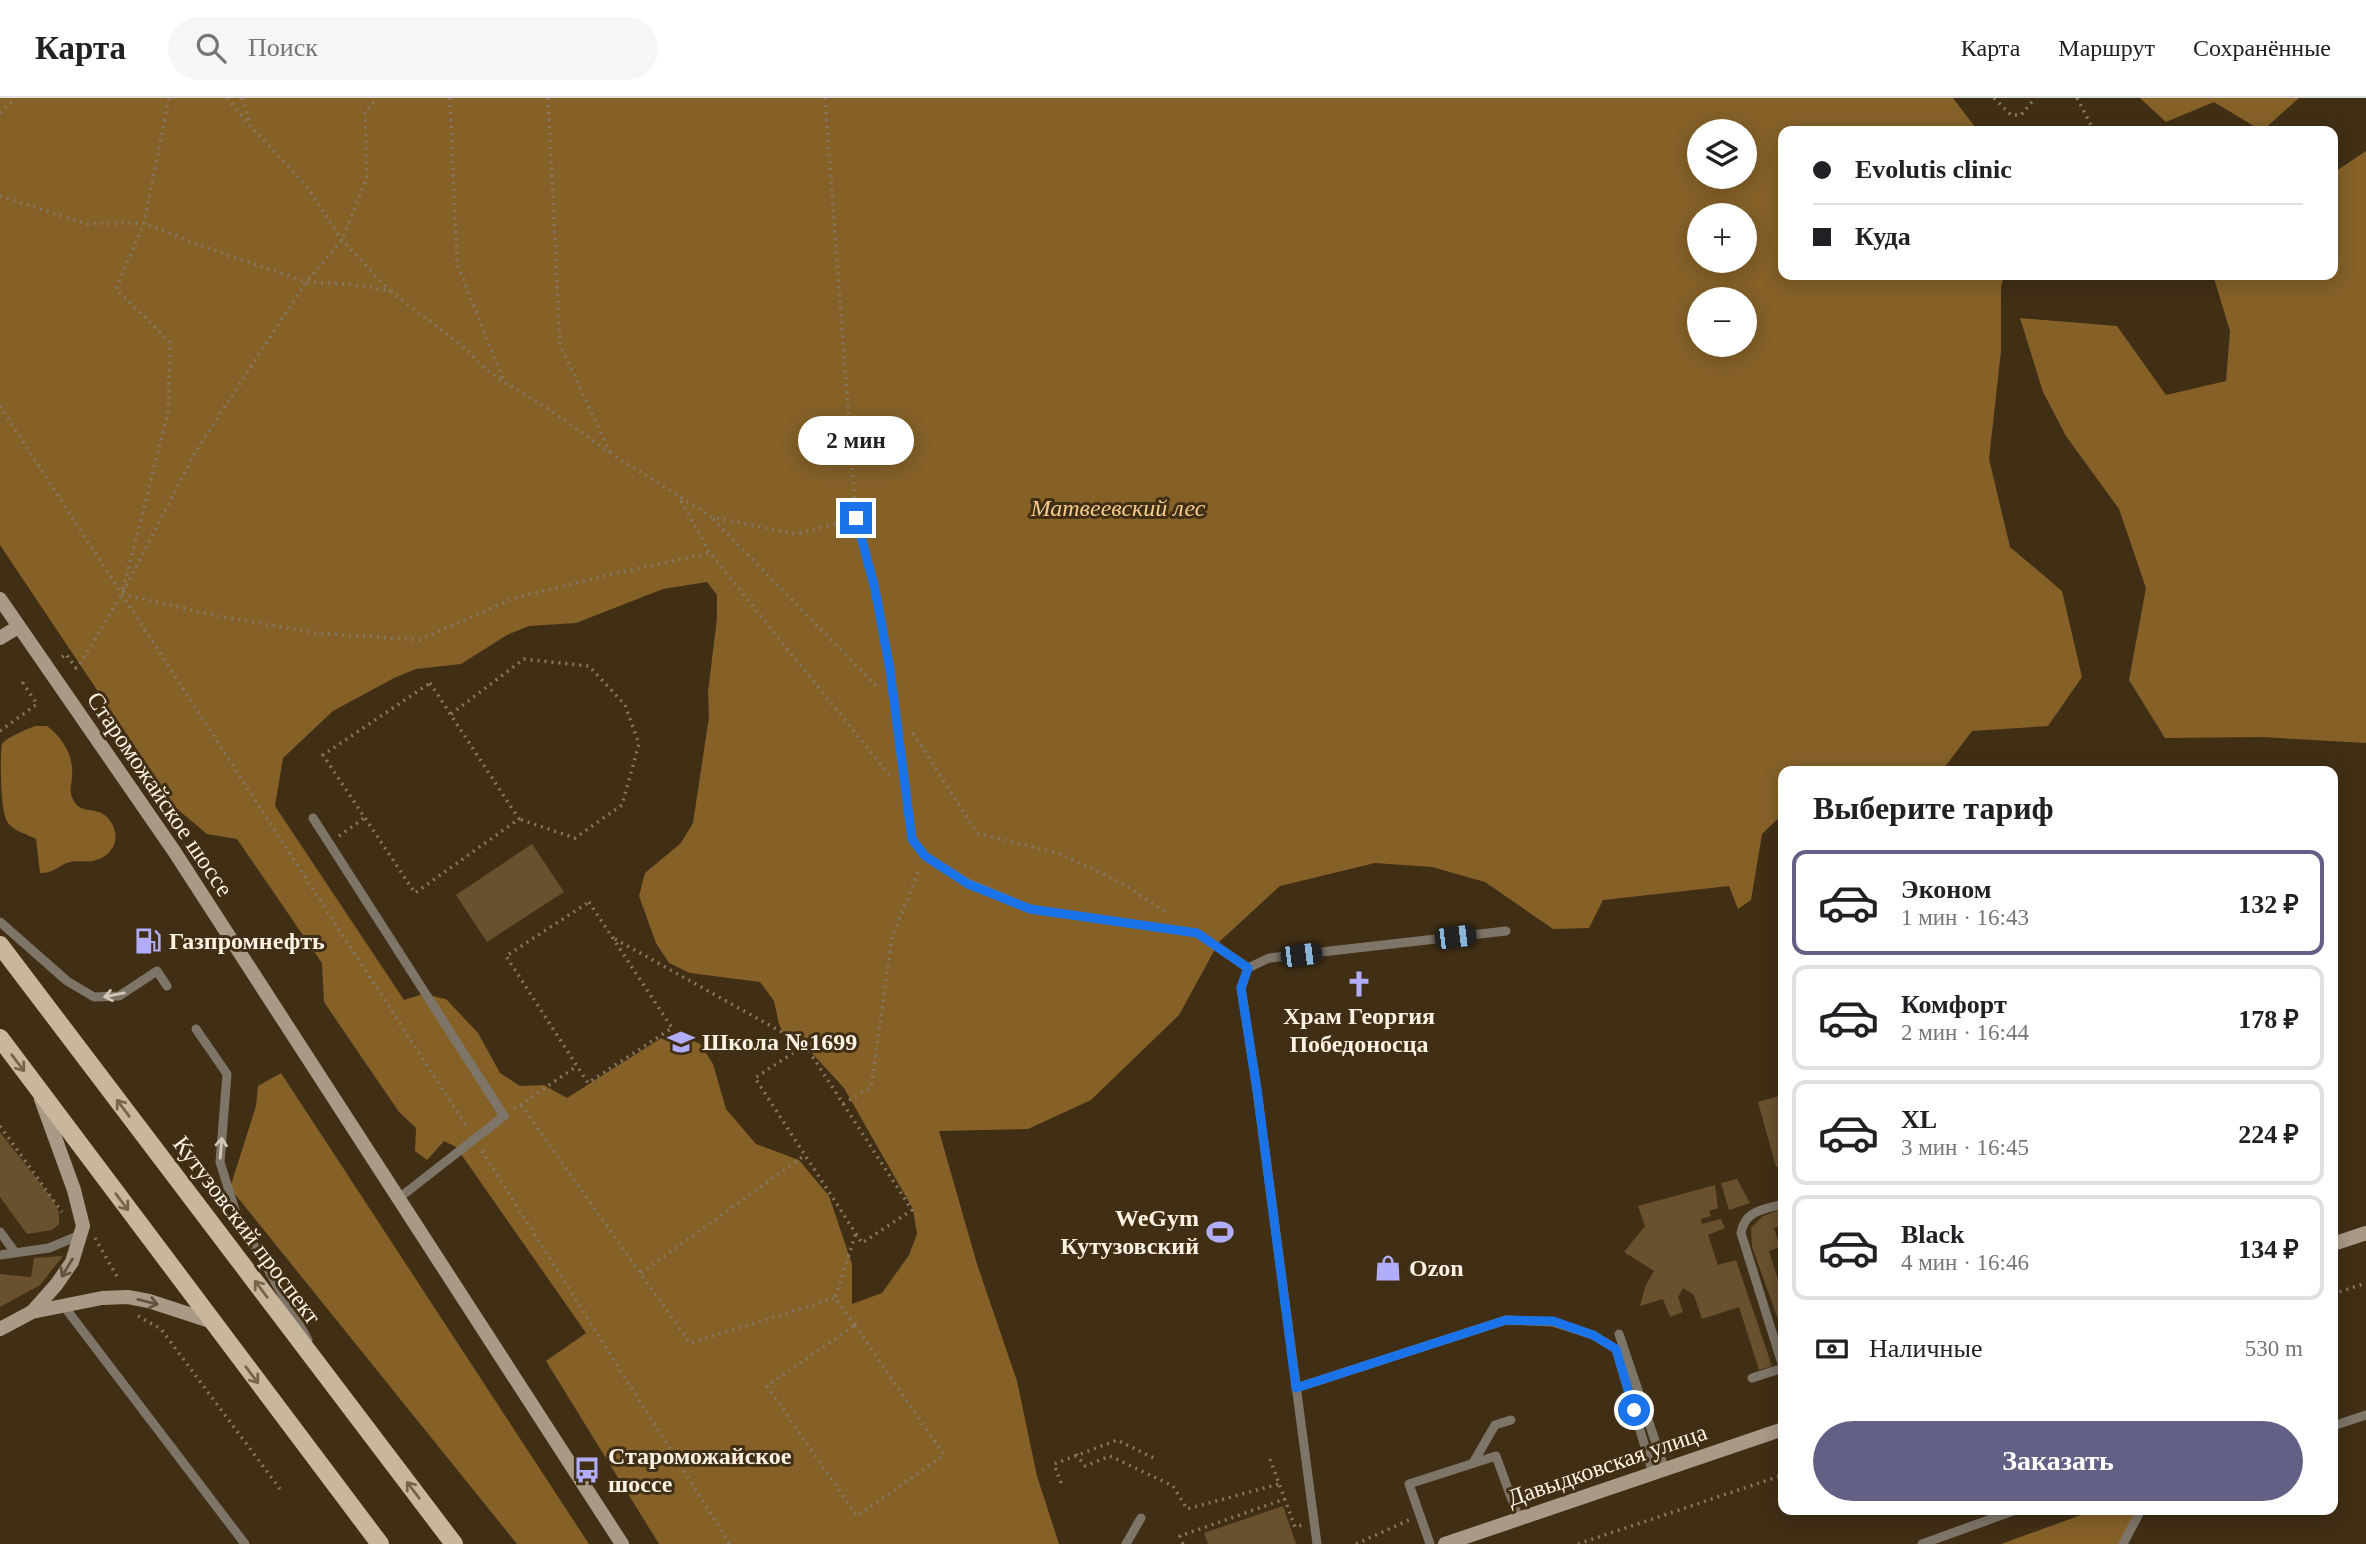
<!DOCTYPE html>
<html lang="ru">
<meta charset="utf-8">
<style>
body{margin:0;font-family:Georgia,serif;background:#f6f6f6;color:#202124;height:100vh;display:flex;flex-direction:column;font-size:26px;white-space:nowrap}
*{box-sizing:border-box;margin:0}
p{font-size:23px;color:#757577}
.icon{flex:none;width:38px;height:38px;fill:none;stroke:currentColor;stroke-width:2;stroke-linecap:round;stroke-linejoin:round}
.map{position:relative;flex:1;overflow:hidden}
.details{position:absolute;left:1778px;top:668px;width:560px;height:749px;display:flex;flex-direction:column;background:#fff;border-radius:14px;box-shadow:0 4px 18px #0003}
.details>*{flex:none}
.top-card{position:absolute;left:1778px;top:28px;width:560px;height:154px;border-radius:14px;box-shadow:0 4px 18px #0003;display:grid;align-content:center;height:154px;padding:0 35px;background:#fff}
.buttons{position:absolute;left:1687px;top:21px;display:grid;gap:14px}
.buttons a{display:grid;place-items:center;width:70px;height:70px;border-radius:50%;background:#fff;box-shadow:0 4px 18px #0003;font-size:35px}
.end{position:absolute;width:32px;height:32px;margin:-16px;border:9px solid #1a73e8;background:#fff;box-shadow:0 0 0 4px #fff}
.from{border-radius:50%}
.bubble{position:absolute;height:49px;border-radius:24px;background:#fff;box-shadow:0 4px 18px #0003;font-size:23px;font-weight:600;line-height:49px;text-align:center}
.car{position:absolute;width:21px;height:42px;margin:-21px -10px;border-radius:9px;box-shadow:0 0 5px 2px #0007;background:linear-gradient(#222 24%,#8ab4d8 0 40%,#222 0 76%,#8ab4d8 0 86%,#222 0)}
.top-card b{display:flex;align-items:center;gap:24px;height:66px;font-size:26px}
.top-card b+b{border-top:2px solid #e0e0e0}
.top-card i{width:18px;height:18px;background:#202124}
ul{padding:0;list-style:none}
li{display:flex;align-items:center;gap:21px;height:105px;margin:0 14px 10px;padding:0 21px;border:4px solid #e0e0e0;border-radius:14px}
li div{flex:1}
li b{display:block;font-size:26px}
li em{font-style:normal;font-weight:600}
li.selected{border-color:#626084}
li>.icon{width:63px;height:63px;stroke-width:1.5}
h2{padding:0 35px;font-size:32px;line-height:84px}
.pay{display:flex;align-items:center;gap:18px;height:77px;padding:0 35px;font-size:26px}
.pay p{margin-inline-start:auto}
.cta{display:flex;gap:14px;margin-top:auto;padding:14px 35px}
.cta a{flex:1;height:80px;border-radius:42px;background:#626084;color:#fff;font-size:28px;font-weight:600;line-height:80px;text-align:center}
header{display:flex;align-items:center;gap:42px;box-sizing:border-box;height:98px;padding:0 35px;background:#fff;border-bottom:2px solid #e0e0e0}
header strong{font-size:33px}
nav{display:flex;gap:38px;margin-inline-start:auto;font-size:24px}
.search{width:490px;height:63px;background:#f6f6f6;display:flex;align-items:center;gap:18px;box-sizing:border-box;padding:0 24px;border-radius:38px;color:#757577;font-size:26px}
.map>svg:first-child{display:block}
.green{fill:#69512d}
.forest{fill:#856128;fill-rule:evenodd}
.lines{fill:none;stroke-linecap:round;stroke-linejoin:round}
.path{stroke:#867761;stroke-width:3.5;stroke-dasharray:2 5;stroke-linecap:butt}
.lane{stroke:#7e7569;stroke-width:9}
.secondary{stroke:#a89a86;stroke-width:14}
.primary{stroke:#c8b69d;stroke-width:18}
.oneway{stroke:#d1c6b8}
.oneway2{stroke:#76654b}
.oneway3{stroke:#64543d}
.route{stroke:#1a73e8;stroke-width:9}
.labels{text-anchor:middle;dominant-baseline:central;stroke-width:6;stroke-linejoin:round;paint-order:stroke}
.park-label{font-size:24px;font-style:italic;fill:#f7cc8d;stroke:#402f15}
.street-label{font-size:24px;fill:#fdf2e3;stroke:#402f15}
.poi-label{font-size:24px;font-weight:bold;fill:#fdf2e3;stroke:#402f15;text-anchor:start}
</style>
<header>
<strong>Карта</strong>
<div class="search"><svg class="icon" aria-label="search" viewBox="0 0 24 24"><circle cx="10" cy="10" r="6"/><path d="M15 15l6 6"/></svg>Поиск</div>
<nav><a>Карта</a><a>Маршрут</a><a>Сохранённые</a></nav>
</header>
<div class="map">
<svg width="2366" height="1446" viewBox="0 0 2366 1446">
<rect width="100%" height="100%" fill="#402f15"/>
<!-- green -->
<path class="green" d="M 532,746 L 564,794 L 487,844 L 456,797 Z
M 1783,997 L 1783,1067 L 1776,1069 L 1758,1004 Z
M 0,1034 L 53,1102 L 59,1114 L 59,1126 L 52,1132 L 27,1136 L 0,1099 Z
M 1737,1081 L 1750,1105 L 1729,1112 L 1721,1085 Z
M 1715,1087 L 1718,1110 L 1709,1113 L 1711,1118 L 1701,1121 L 1702,1126 L 1721,1121 L 1725,1130 L 1708,1137 L 1718,1167 L 1736,1162 L 1772,1268 L 1759,1272 L 1739,1209 L 1702,1221 L 1694,1197 L 1683,1190 L 1678,1199 L 1683,1214 L 1670,1219 L 1663,1201 L 1640,1208 L 1645,1189 L 1654,1173 L 1624,1154 L 1645,1128 L 1638,1108 Z
M 1783,1111 L 1783,1127 L 1774,1130 L 1780,1149 L 1769,1153 L 1783,1197 L 1783,1235 L 1752,1149 L 1751,1130 L 1763,1118 Z
M 63,1158 L 40,1187 L 0,1209 L 0,1176 L 31,1179 L 34,1160 Z
M 1283,1408 L 1296,1446 L 1208,1446 L 1204,1435 Z"/>
<!-- forest -->
<path class="forest" d="M 0,0 L 1953,0 L 1978,33 L 1783,33 L 1783,177 L 2005,177 L 2001,188 L 2001,253 L 1989,361 L 2010,449 L 2062,493 L 2082,579 L 2048,628 L 1972,633 L 1941,674 L 1783,674 L 1783,716 L 1762,736 L 1751,802 L 1738,811 L 1729,788 L 1603,802 L 1589,830 L 1553,831 L 1485,784 L 1432,769 L 1375,765 L 1280,788 L 1219,844 L 1179,917 L 1091,1002 L 1028,1031 L 939,1033 L 977,1166 L 1017,1283 L 1037,1378 L 1059,1446 L 659,1446 L 546,1263 L 586,1235 L 456,1049 L 444,1043 L 427,1062 L 415,1053 L 416,1030 L 399,1014 L 324,904 L 322,865 L 237,741 L 207,736 L 176,710 L 0,447 ZM 1699,33 L 1745,33 L 1745,79 L 1699,79 ZM 1699,117 L 1745,117 L 1745,163 L 1699,163 ZM 1699,201 L 1745,201 L 1745,247 L 1699,247 ZM 707,484 L 717,497 L 717,520 L 708,594 L 709,619 L 693,725 L 681,745 L 645,775 L 639,798 L 656,845 L 669,865 L 690,875 L 760,884 L 774,903 L 779,926 L 789,947 L 811,954 L 844,990 L 913,1111 L 917,1136 L 909,1157 L 882,1195 L 852,1206 L 852,1166 L 829,1098 L 799,1062 L 756,1046 L 726,1011 L 713,966 L 700,946 L 678,936 L 666,937 L 567,1000 L 544,987 L 520,988 L 500,975 L 478,935 L 446,901 L 423,896 L 404,902 L 275,708 L 283,660 L 333,613 L 394,580 L 416,571 L 461,566 L 507,537 L 529,528 L 576,525 L 663,491 Z
M 2140,0 L 2299,0 L 2262,33 L 2214,4 L 2166,24 Z
M 2366,53 L 2366,645 L 2262,639 L 2165,640 L 2129,582 L 2146,490 L 2119,411 L 2066,338 L 2043,294 L 2020,220 L 2117,228 L 2166,297 L 2226,283 L 2230,233 L 2213,177 L 2333,177 L 2333,75 Z
M 35,628 L 47,628 C 62,639 74,658 72,678 C 72,686 69,691 72,699 C 78,716 91,709 103,716 C 109,719 114,728 115,734 C 118,746 109,759 96,762 C 88,765 78,762 70,764 C 56,768 56,775 40,775 L 36,741 C 27,736 15,734 8,725 C 0,715 0,658 2,646 C 6,640 27,631 35,628 Z
M 281,975 L 589,1446 L 517,1446 L 230,1090 L 256,1008 L 258,988 Z
M 2095,1412 L 2138,1412 L 2120,1446 L 2001,1446 Z"/>
<g class="lines">
<!-- path -->
<path class="path" d="M 227,0 L 250,28 L 305,86 L 342,142 L 390,193
M 242,0 L 250,25
M 450,0 L 457,165 L 503,282
M 548,0 L 560,247 L 610,354
M 825,0 L 855,407
M 1994,0 L 2011,17 L 2021,17 L 2035,0
M 2077,0 L 2094,33
M 0,15 L 15,0
M 0,98 L 86,126 L 144,125 L 207,150 L 306,184 L 349,186 L 390,193 L 465,250 L 486,272 L 504,284 L 549,311 L 610,355 L 712,419 L 795,436 L 844,424
M 0,308 L 467,1029
M 681,403 L 710,455 L 890,678
M 713,421 L 879,591
M 123,491 L 168,315 L 170,244 L 116,191 L 144,125 L 169,0
M 122,496 L 218,518 L 317,535 L 419,542 L 514,500 L 612,476 L 710,455
M 62,559 L 66,556 L 76,570 L 79,568 L 122,496 L 196,353 L 306,184 L 342,142 L 367,80 L 365,14 L 377,0
M 430,585 L 519,721 L 415,795 L 323,657 Z
M 451,616 L 524,561 L 589,568 L 625,607 L 639,646 L 622,707 L 575,740 L 519,721
M 0,633 L 37,606 L 23,585 L 28,582
M 913,635 L 977,735 L 1058,755 L 1120,784 L 1168,816
M 339,738 L 364,720
M 589,804 L 672,930 L 588,985 L 506,858 Z
M 615,841 L 805,947
M 805,947 L 912,1112 L 862,1145 L 755,980 Z
M 843,1006 L 871,989 L 892,839 L 920,770
M 521,1007 L 690,1245 L 835,1200
M 514,1011 L 577,968
M 0,1028 L 62,1114
M 482,1053 L 730,1446
M 95,1140 L 119,1182
M 641,1175 L 805,1057
M 2333,1196 L 2366,1185
M 138,1218 L 161,1231 L 280,1391
M 855,1227 L 944,1357 L 857,1418 L 767,1288 Z
M 855,1227 L 835,1200 L 856,1135
M 1076,1356 L 1085,1368 L 1110,1358 L 1173,1388 L 1187,1411 L 1279,1386
M 1270,1361 L 1295,1429 L 1302,1427
M 1061,1385 L 1054,1366 L 1117,1342 L 1156,1361
M 1183,1446 L 1180,1438 L 1285,1401
M 1356,1446 L 1409,1422
M 1578,1446 L 1783,1377"/>
<!-- lane -->
<path class="lane" d="M 856,420 L 875,491 L 890,572 L 912,742 L 925,758 L 968,785 L 1030,811 L 1197,835 L 1248,870
M 313,720 L 504,1018 L 399,1100
M 0,824 L 67,883 L 94,899 L 119,898 L 157,873 L 167,888
M 196,931 L 227,976 L 220,1064 L 236,1115 L 308,1242
M 1783,1106 C 1763,1112 1745,1112 1741,1135 L 1783,1269
M 0,1134 L 14,1153
M 0,1157 L 49,1150 L 80,1137
M 63,1207 L 245,1446
M 1619,1236 L 1665,1372
M 1752,1280 L 1783,1270
M 1296,1290 L 1506,1222 L 1553,1224 L 1593,1237 L 1616,1251 L 1653,1376
M 2333,1328 L 2366,1317
M 1473,1365 L 1495,1327 L 1511,1322
M 1126,1446 L 1141,1420
M 1317,1446 L 1257,992 L 1241,890 L 1248,870 L 1269,860 L 1506,833
M 1430,1446 L 1409,1386 L 1496,1358 L 1519,1421
M 1922,1446 L 2016,1412
M 2123,1446 L 2141,1412"/>
<!-- secondary -->
<path class="secondary" d="M 0,501 L 174,753 L 622,1446
M 0,540 L 18,529
M 2333,1146 L 2366,1135
M 32,1214 L 56,1187 L 72,1164 L 83,1128 L 74,1092 L 41,1001
M 0,1231 L 32,1214 L 102,1200 L 128,1199 L 149,1203 L 210,1223
M 1445,1446 L 1783,1331"/>
<!-- primary -->
<path class="primary" d="M 0,847 L 454,1446
M 0,940 L 380,1446"/>
</g>
<!-- one-way arrows -->
<defs><path id="oneway-shaft" d="M-6 0H5M1.5-3L5.5 0L1.5 3" fill="none" stroke-width="1.6" stroke-linecap="round" stroke-linejoin="round" transform="scale(1.75)"/></defs>
<g class="oneway">
<use href="#oneway-shaft" transform="translate(114 897) rotate(169)"/>
<use href="#oneway-shaft" transform="translate(221 1050) rotate(-85)"/>
</g>
<g class="oneway2">
<use href="#oneway-shaft" transform="translate(18 965) rotate(53)"/>
<use href="#oneway-shaft" transform="translate(123 1010) rotate(-127)"/>
<use href="#oneway-shaft" transform="translate(122 1104) rotate(53)"/>
<use href="#oneway-shaft" transform="translate(261 1191) rotate(-127)"/>
<use href="#oneway-shaft" transform="translate(252 1277) rotate(53)"/>
<use href="#oneway-shaft" transform="translate(413 1392) rotate(-127)"/>
</g>
<g class="oneway3">
<use href="#oneway-shaft" transform="translate(67 1170) rotate(121)"/>
<use href="#oneway-shaft" transform="translate(148 1204) rotate(14)"/>
</g>
<g class="lines">
<!-- route -->
<path class="route" d="M 856,420 L 875,491 L 890,572 L 912,741 L 925,758 L 968,786 L 1030,811 L 1197,835 L 1248,870 L 1241,890 L 1257,992 L 1296,1290 L 1506,1222 L 1553,1223 L 1593,1237 L 1616,1251 L 1634,1312"/>
</g>
<!-- icons -->
<defs>
<g id="fuel-bare" transform="scale(2.1)"><path d="M-5.5-6h7V0h2V4h1.3V-2.5L3-4.5l.8-.8L6-3V5H2.5V1h-1V6h-7ZM-4.2-4.7v3.2H.2V-4.7Z" fill="#b2adf9" stroke="#402f15" stroke-width="2.5" paint-order="stroke"/></g>
<g id="church-bare" transform="scale(2.1)"><path d="M-1.2-6h2.4v3.5h3.3v2.4h-3.3V6h-2.4V-.1h-3.3v-2.4h3.3Z" fill="#b2adf9" stroke="#402f15" stroke-width="2.5" paint-order="stroke"/></g>
<g id="school-bare" transform="scale(2.1)"><path d="M0-5L7-2L0 1L-7-2ZM-4 1L0 2.5L4 1V4Q0 6-4 4Z" fill="#b2adf9" stroke="#402f15" stroke-width="2.5" paint-order="stroke"/></g>
<g id="stadium-bare" transform="scale(2.1)"><path d="M0-5a6.5 5 0 1 0 0 10a6.5 5 0 1 0 0-10ZM-3.5-1.8h7v3.6h-7Z" fill="#b2adf9" stroke="#402f15" stroke-width="2.5" paint-order="stroke"/></g>
<g id="shop-bare" transform="scale(2.1)"><path d="M-5-2.5h2.3a2.7 3.5 0 0 1 5.4 0H5L5.5 6h-11ZM-1.5-2.5h3a1.5 2.3 0 0 0-3 0Z" fill="#b2adf9" stroke="#402f15" stroke-width="2.5" paint-order="stroke"/></g>
<g id="bus-bare" transform="scale(2.1)"><path d="M-5-6H5V4H4V6H2V4H-2V6H-4V4H-5ZM-3.5-4V0h7V-4ZM-3.5 1.2v1.5H-2V1.2ZM2 1.2v1.5H3.5V1.2Z" fill="#b2adf9" stroke="#402f15" stroke-width="2.5" paint-order="stroke"/></g>
</defs>
<g fill-rule="evenodd">
<use href="#fuel-bare" x="148" y="843"/>
<use href="#church-bare" x="1359" y="886"/>
<use href="#school-bare" x="681" y="944"/>
<use href="#stadium-bare" x="1220" y="1134"/>
<use href="#shop-bare" x="1388" y="1170"/>
<use href="#bus-bare" x="587" y="1372"/>
</g>
<g class="labels">
<!-- park labels -->
<g class="park-label">
<text x="1118" y="410">Матвеевский лес</text>
</g>
<!-- street labels -->
<g class="street-label">
<text transform="translate(160 696) rotate(56)">Староможайское шоссе</text>
<text transform="translate(247 1132) rotate(53)">Кутузовский проспект</text>
<text transform="translate(1607 1367) rotate(-19)">Давыдковская улица</text>
</g>
<!-- poi labels -->
<g class="poi-label">
<text x="169" y="843">Газпромнефть</text>
<text x="1359" y="918" text-anchor="middle">Храм Георгия<tspan x="1359" dy="28">Победоносца</tspan></text>
<text x="702" y="944">Школа №1699</text>
<text x="1199" y="1120" text-anchor="end">WeGym<tspan x="1199" dy="28">Кутузовский</tspan></text>
<text x="1409" y="1170">Ozon</text>
<text x="608" y="1358">Староможайское<tspan x="608" dy="28">шоссе</tspan></text>
</g>
</g>
</svg>
<div class="buttons">
<a><svg class="icon" aria-label="layers" viewBox="0 0 24 24"><path d="M12 4l9 5-9 5-9-5zM3 14l9 5 9-5"/></svg></a>
<a>+</a>
<a>−</a>
</div>
<i class="end from" style="left:1634px;top:1312px"></i>
<i class="end" style="left:856px;top:420px"></i>
<div class="bubble" style="left:798px;top:318px;width:116px">2 мин</div>
<i class="car" style="left:1455px;top:839px;rotate:83deg"></i>
<i class="car" style="left:1301px;top:857px;rotate:83deg"></i>
<div class="top-card">
<b><i class="from"></i>Evolutis clinic</b>
<b><i></i>Куда</b>
</div>
<section class="details">
<h2>Выберите тариф</h2>
<ul>
<li class="selected"><svg class="icon" aria-label="car" viewBox="0 0 24 24"><path d="M5 17H2v-5l4-1 3-4h7l3 4 3 1v5h-3M9 17h6M6 11h13"/><circle cx="7" cy="17" r="2"/><circle cx="17" cy="17" r="2"/></svg><div><b>Эконом</b><p>1 мин · 16:43</p></div><em>132 ₽</em></li>
<li><svg class="icon" aria-label="car" viewBox="0 0 24 24"><path d="M5 17H2v-5l4-1 3-4h7l3 4 3 1v5h-3M9 17h6M6 11h13"/><circle cx="7" cy="17" r="2"/><circle cx="17" cy="17" r="2"/></svg><div><b>Комфорт</b><p>2 мин · 16:44</p></div><em>178 ₽</em></li>
<li><svg class="icon" aria-label="car" viewBox="0 0 24 24"><path d="M5 17H2v-5l4-1 3-4h7l3 4 3 1v5h-3M9 17h6M6 11h13"/><circle cx="7" cy="17" r="2"/><circle cx="17" cy="17" r="2"/></svg><div><b>XL</b><p>3 мин · 16:45</p></div><em>224 ₽</em></li>
<li><svg class="icon" aria-label="car" viewBox="0 0 24 24"><path d="M5 17H2v-5l4-1 3-4h7l3 4 3 1v5h-3M9 17h6M6 11h13"/><circle cx="7" cy="17" r="2"/><circle cx="17" cy="17" r="2"/></svg><div><b>Black</b><p>4 мин · 16:46</p></div><em>134 ₽</em></li>
</ul>
<div class="pay"><svg class="icon" aria-label="cash" viewBox="0 0 24 24"><path d="M3 7h18v10H3z"/><circle cx="12" cy="12" r="2"/></svg>Наличные<p>530 m</p></div>
<div class="cta"><a>Заказать</a></div>
</section>
</div>
